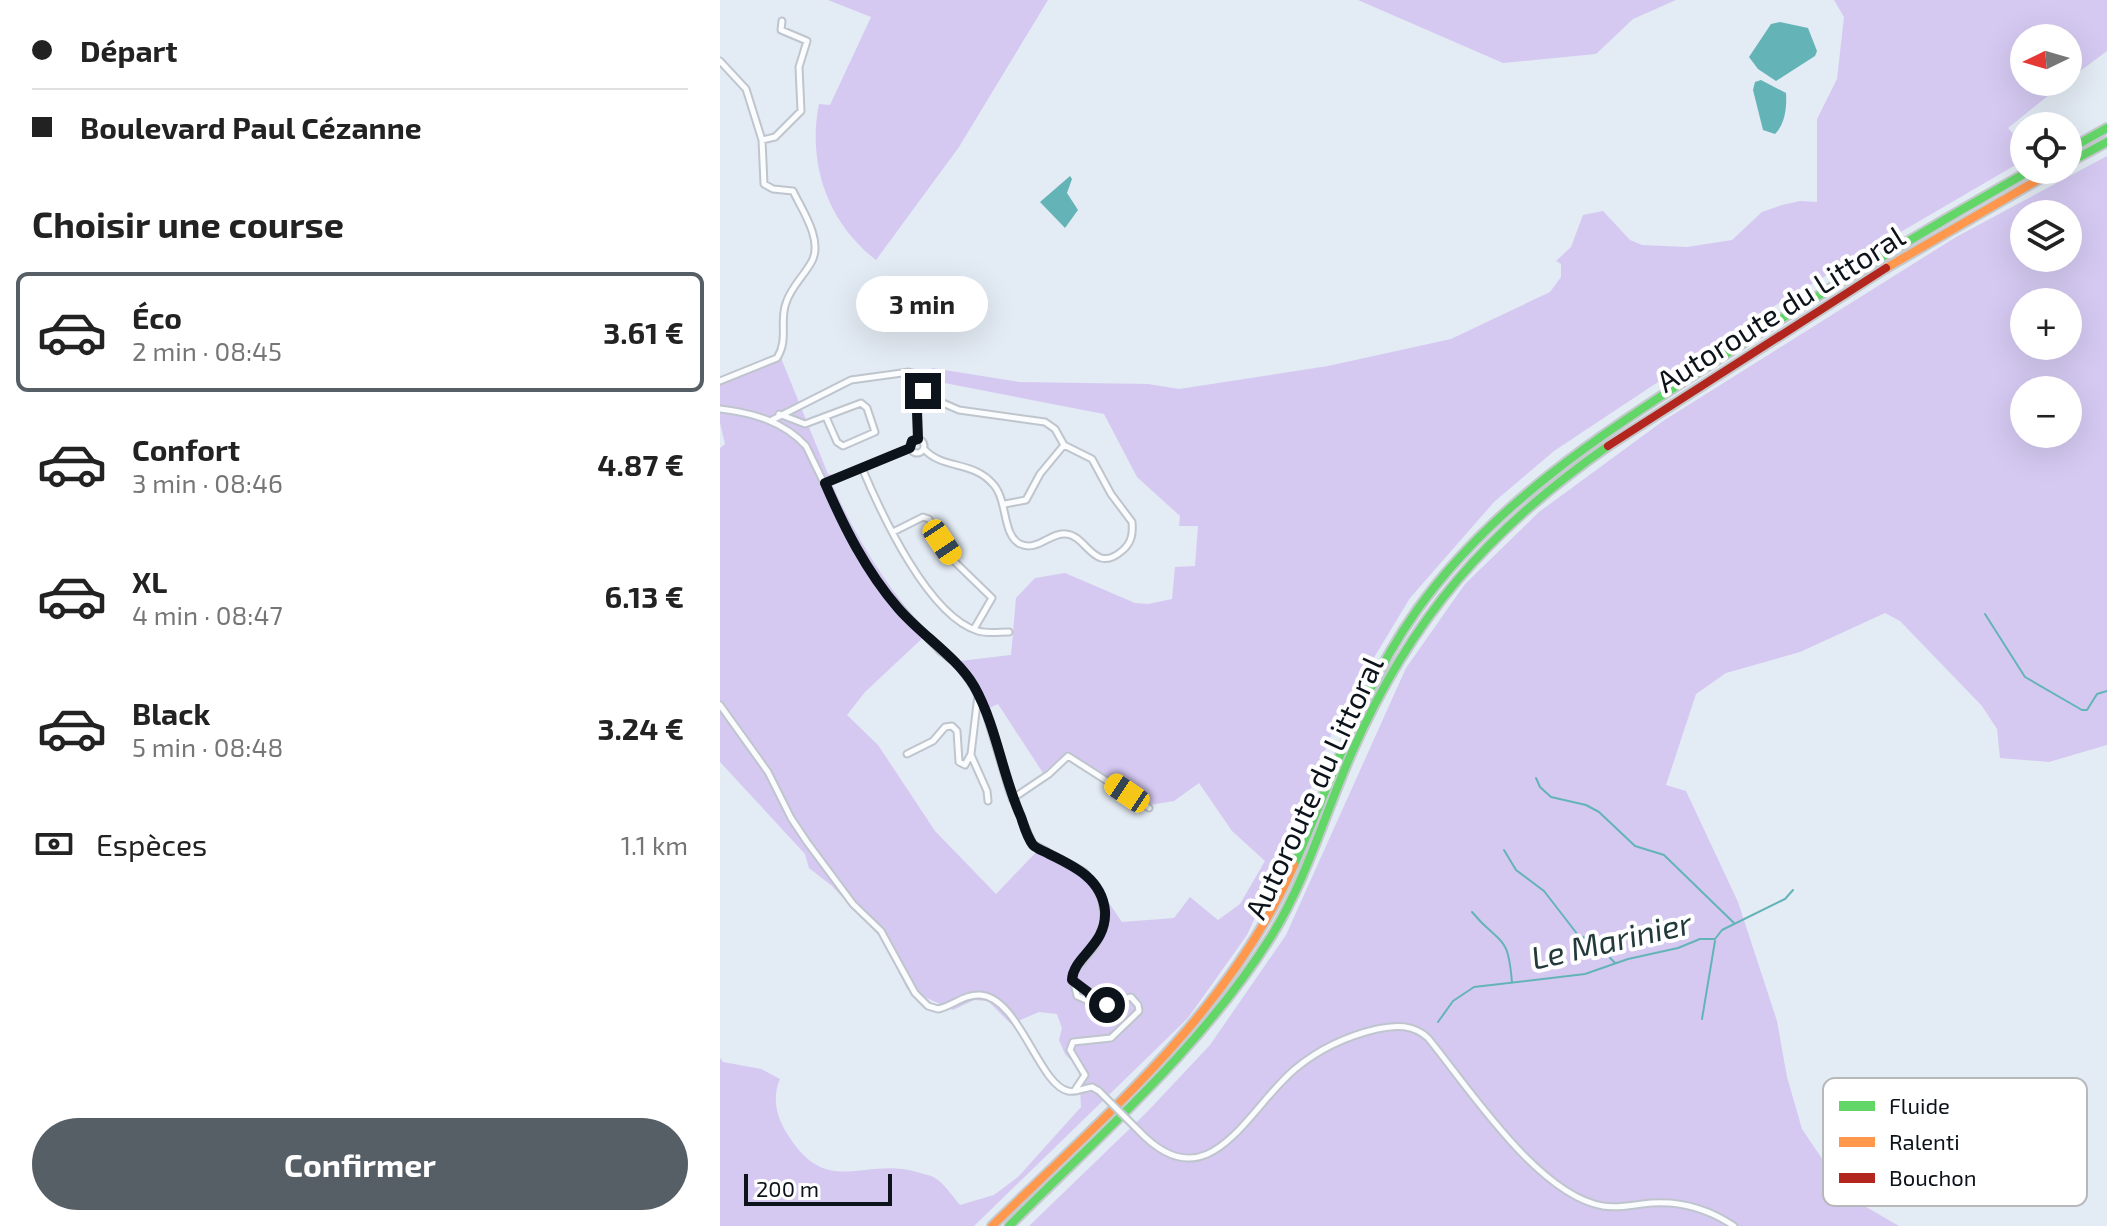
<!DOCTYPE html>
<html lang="fr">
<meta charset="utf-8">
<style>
body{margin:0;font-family:"Exo 2",sans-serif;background:#f2f2f2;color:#222;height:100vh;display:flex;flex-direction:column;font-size:30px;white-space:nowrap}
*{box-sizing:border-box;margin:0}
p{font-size:26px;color:#767676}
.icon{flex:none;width:44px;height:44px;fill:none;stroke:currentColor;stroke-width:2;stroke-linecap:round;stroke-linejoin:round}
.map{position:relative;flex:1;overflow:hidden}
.panel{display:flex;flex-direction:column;background:#fff;width:720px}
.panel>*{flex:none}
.guide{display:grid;align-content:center;height:176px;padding:0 32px;background:#fff}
.needle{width:52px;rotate:265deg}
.tools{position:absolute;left:1290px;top:24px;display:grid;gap:16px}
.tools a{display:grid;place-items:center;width:72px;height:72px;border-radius:50%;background:#fff;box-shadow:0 8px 32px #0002;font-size:40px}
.scale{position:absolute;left:24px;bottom:20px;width:148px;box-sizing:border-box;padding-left:8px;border:4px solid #0c131a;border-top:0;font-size:22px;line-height:28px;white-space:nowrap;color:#0c131a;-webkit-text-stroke:6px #fff;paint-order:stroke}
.end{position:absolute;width:36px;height:36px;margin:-18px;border:10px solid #0c131a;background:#fff;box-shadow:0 0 0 4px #fff}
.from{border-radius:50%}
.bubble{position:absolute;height:56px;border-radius:28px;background:#fff;box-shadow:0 8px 32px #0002;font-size:26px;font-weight:700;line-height:56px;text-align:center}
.car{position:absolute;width:24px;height:48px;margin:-24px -12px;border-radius:10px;box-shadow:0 0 6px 2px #0007;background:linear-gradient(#f5c518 24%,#345 0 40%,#f5c518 0 76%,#345 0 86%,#f5c518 0)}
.guide b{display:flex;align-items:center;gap:28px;height:76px;font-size:30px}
.guide b+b{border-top:2px solid #e0e0e0}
.guide i{width:20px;height:20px;background:#222}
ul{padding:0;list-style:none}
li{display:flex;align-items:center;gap:24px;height:120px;margin:0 16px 12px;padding:0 16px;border:4px solid transparent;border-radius:12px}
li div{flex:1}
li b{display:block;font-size:30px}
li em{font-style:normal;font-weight:700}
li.selected{border-color:#575f66}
li>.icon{width:72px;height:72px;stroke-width:1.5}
h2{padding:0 32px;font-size:36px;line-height:96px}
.pay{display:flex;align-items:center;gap:20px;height:88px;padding:0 32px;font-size:30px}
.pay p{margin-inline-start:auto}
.primary-button{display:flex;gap:16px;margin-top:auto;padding:16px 32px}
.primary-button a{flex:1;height:92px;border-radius:48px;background:#575f66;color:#fff;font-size:32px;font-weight:700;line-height:92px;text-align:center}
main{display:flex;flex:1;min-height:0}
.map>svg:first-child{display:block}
.green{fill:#d5c9f2;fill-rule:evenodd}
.water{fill:#64b4b7}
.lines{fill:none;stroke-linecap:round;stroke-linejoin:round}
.stream{stroke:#64b4b7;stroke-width:2}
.street-casing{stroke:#bfc5cd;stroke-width:9}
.fast-casing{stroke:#c4c9cd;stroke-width:12}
.slow-casing{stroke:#c4c9cd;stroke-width:12}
.jam-casing{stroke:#c4c9cd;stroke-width:12}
.street{stroke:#fbfcfd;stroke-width:5}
.fast{stroke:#63d668;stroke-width:8}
.slow{stroke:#ff974d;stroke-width:8}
.jam{stroke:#b3261e;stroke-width:8}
.street-bridge-casing{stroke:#bfc5cd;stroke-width:9;stroke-linecap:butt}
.street-bridge{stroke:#fbfcfd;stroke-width:5}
.route{stroke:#0c131a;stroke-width:10}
.labels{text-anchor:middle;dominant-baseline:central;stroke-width:8;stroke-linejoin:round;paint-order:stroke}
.street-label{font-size:30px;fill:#0c131a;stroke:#fff}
.water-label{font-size:32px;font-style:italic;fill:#223a3a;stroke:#fff}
.key{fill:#fff;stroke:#b6b8ba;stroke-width:2}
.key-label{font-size:22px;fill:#0c131a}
</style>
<main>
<section class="panel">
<div class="guide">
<b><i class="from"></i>Départ</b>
<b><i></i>Boulevard Paul Cézanne</b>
</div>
<h2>Choisir une course</h2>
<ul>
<li class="selected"><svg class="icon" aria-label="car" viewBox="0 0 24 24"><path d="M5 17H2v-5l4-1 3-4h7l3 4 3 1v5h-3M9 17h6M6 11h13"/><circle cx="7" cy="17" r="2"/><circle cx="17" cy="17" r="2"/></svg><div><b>Éco</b><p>2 min · 08:45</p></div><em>3.61 €</em></li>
<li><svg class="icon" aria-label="car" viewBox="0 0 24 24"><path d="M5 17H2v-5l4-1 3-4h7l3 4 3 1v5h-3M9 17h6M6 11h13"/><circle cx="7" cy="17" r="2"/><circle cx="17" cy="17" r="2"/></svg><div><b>Confort</b><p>3 min · 08:46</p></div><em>4.87 €</em></li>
<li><svg class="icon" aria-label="car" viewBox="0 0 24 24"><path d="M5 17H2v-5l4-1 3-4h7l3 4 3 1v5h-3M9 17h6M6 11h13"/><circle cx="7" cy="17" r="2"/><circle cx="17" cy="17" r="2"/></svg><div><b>XL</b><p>4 min · 08:47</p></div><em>6.13 €</em></li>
<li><svg class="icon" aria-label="car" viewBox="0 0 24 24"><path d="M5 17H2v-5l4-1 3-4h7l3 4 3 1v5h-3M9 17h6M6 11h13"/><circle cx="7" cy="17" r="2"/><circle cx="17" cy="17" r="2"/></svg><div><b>Black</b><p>5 min · 08:48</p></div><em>3.24 €</em></li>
</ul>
<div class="pay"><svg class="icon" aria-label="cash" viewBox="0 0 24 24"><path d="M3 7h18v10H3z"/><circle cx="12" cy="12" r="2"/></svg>Espèces<p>1.1 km</p></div>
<div class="primary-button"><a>Confirmer</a></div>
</section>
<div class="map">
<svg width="1387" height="1226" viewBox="0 0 1387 1226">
<rect width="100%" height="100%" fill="#e3ebf4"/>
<!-- green -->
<path class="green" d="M 108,0 L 328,0 L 239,147 L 156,260 C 108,223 87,164 99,104 L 110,105 L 151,17 Z
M 638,0 L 956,0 L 913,19 L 876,54 L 783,63 Z
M 1114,0 L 1387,0 L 1387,51 L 1348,80 L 1348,38 L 1304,38 L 1304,82 L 1345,82 L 1288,128 L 1304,147 L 1304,160 L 1042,313 L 834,451 L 774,502 L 690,598 L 617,719 L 572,838 L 527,935 L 468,1018 L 254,1226 L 0,1226 L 0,1058 L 3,1062 L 41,1069 L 60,1079 C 52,1097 56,1115 66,1132 C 107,1200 142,1156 197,1172 C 202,1174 211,1175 215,1178 C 224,1183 233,1197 240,1205 L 274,1195 L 298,1177 L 361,1107 L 359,1069 L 345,1054 L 339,1040 L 342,1028 L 337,1014 L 319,1012 L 291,1024 L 268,1001 L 254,1000 L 233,1010 L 187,989 L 162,939 L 112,886 L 89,868 L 85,854 L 0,762 L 0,448 L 5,444 L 0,423 L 0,383 L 61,358 L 108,474 L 113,475 L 115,480 L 112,484 C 137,540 167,588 208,633 L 145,692 L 127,715 L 158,745 L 215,831 L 276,894 L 322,846 L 368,870 L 382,887 L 380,890 L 402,922 L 454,918 L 470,897 L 498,920 L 520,904 L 545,861 L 512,831 L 479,783 L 454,801 L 430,805 L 348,751 L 323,773 L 278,704 L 263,711 L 255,691 L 231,662 L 291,655 L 296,598 L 315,578 L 345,573 L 415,603 L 428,604 L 452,599 L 455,567 L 475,566 L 478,526 L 459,526 L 460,516 L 417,477 L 384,414 L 209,380 L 212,368 L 299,382 L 428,384 L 459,389 L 608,366 L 731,339 L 830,292 L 841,277 L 841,264 L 836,261 L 851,247 L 863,215 L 883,211 L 910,240 L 922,245 L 967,247 L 1012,240 L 1042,212 L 1062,205 L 1080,201 L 1097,202 L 1097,119 L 1117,79 L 1124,17 Z
M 1387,156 L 1387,745 L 1329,762 L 1280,758 L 1277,729 L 1262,706 L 1180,621 L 1165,613 L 1080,652 L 1006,673 L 976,694 L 946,785 L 966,791 L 1018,902 L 1057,1021 L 1067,1077 L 1082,1129 L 1107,1166 L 1151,1172 L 1141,1204 L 1179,1226 L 309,1226 L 427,1112 L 490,1045 L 566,935 L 686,668 L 745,584 L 819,512 L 943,421 L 1236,237 ZM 1304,214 L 1348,214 L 1348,258 L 1304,258 ZM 1304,302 L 1348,302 L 1348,346 L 1304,346 ZM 1304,390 L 1348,390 L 1348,434 L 1304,434 Z"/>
<!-- water -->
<path class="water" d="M 1060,22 L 1088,28 L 1097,51 L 1095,56 L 1056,81 L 1038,69 L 1029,57 L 1051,24 Z
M 1041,80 L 1066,93 C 1067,107 1065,124 1055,134 L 1043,130 L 1033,90 L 1035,82 Z
M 350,176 L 352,179 L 347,193 L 358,210 L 345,228 L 320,202 Z"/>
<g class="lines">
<!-- stream -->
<path class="stream" d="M 1265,614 L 1305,677 L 1362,710 L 1367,710 L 1377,694 L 1387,691
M 816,778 L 820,787 L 831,797 L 866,805 L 879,812 L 915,846 L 944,855 L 1014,923
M 784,850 L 796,870 L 824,891 L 858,935 L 875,942 L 895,963
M 752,912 C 780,946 788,931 792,983
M 982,1019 L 995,941
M 718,1022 L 733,1001 L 754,987 L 865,974 L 908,959 L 958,948 L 980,939 L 995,939 L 1002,930 L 1065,899 L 1073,890"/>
<!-- street casing -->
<g class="street-casing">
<path id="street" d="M 0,61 L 26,89 L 42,140 L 44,184 L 53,189 L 73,191 C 82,210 103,240 92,261 C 84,276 71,287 66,303 C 59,322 69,339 57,358 L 0,381
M 42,140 L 55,137 L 81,111 L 79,67 L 87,41 L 61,30 L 62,21
M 202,394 L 239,410 L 325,422 L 335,429 L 344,445 L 372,459 L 391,494 L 412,522 C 413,533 412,542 403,550 C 374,576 367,535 346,534 C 330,532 318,552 300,544 C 282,535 288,500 273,484 C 252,460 223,470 204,449
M 0,409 C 33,413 63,421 86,446 L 136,549 L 165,592 L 220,651 L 238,665 L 255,689 L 264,707 L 290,793 L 313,844 L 364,872 L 375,885 L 382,899 L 384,922 L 375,946 L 352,974 L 357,996 L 380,1006 L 411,997 L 418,1005 L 419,1011 L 391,1038 L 353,1042 L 350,1050 L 365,1075 L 355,1090
M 59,414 L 85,424 L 141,403 L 147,408 L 155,432 L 123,446 L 117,442 L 106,417
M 50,421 L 131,380 L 189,372 L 196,374 L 203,385 L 197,411 L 198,439
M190 446a7 7 0 1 1 14 0a7 7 0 1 1-14 0Z
M 142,468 C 161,513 208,616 258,631 C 268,634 279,632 289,632
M 105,483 L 190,448
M 285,504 L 306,500 L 320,474 L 344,445
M 173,532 L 203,517 L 209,519 L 235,562 L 272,598 L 254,629
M 0,705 L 48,772 L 71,818 L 87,842 L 133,904 L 161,931 L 195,993 L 208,1006 L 218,1009 C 232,1006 245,994 260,995 C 299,997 319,1085 348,1091 C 355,1093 365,1088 372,1087 L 379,1091
M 187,754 L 213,741 L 225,727 L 232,726 L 237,731 L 239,762 L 245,765 L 251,754 L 258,695
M 251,755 L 267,791 L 268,801
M 292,799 L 329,774 L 348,756 L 429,808
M 352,980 L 368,992 L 376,1005
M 419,1131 C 489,1205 527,1109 575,1069 C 599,1049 627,1036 657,1029 C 676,1025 693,1024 708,1038 C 749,1088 818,1195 883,1206 C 900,1209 915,1204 932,1203 C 961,1201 990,1210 1014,1226"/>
</g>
<!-- fast casing -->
<g class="fast-casing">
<path id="fast" d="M 1348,150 L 1387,128
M 1348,163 L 1387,142
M 574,865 C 613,777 641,689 697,610 C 772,505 879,436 986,367 C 1092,298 1201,232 1311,170
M 289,1226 C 382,1133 482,1047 552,935 C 587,878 605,813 632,752 C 691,618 768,530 888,446"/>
</g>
<!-- slow casing -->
<g class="slow-casing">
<path id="slow" d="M 1166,268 L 1335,170
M 272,1226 C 384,1117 510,1011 574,865"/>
</g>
<!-- jam casing -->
<g class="jam-casing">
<path id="jam" d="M 888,446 L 1166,268"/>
</g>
<!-- street -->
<use href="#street" class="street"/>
<!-- fast -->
<use href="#fast" class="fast"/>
<!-- slow -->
<use href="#slow" class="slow"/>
<!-- jam -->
<use href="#jam" class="jam"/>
<!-- street-bridge casing -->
<g class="street-bridge-casing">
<path id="street-bridge" d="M 379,1091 L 419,1131"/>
</g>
<!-- street-bridge -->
<use href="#street-bridge" class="street-bridge"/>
</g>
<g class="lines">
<!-- route -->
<path class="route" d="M 203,391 L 197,411 L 198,439 L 192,441 L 190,448 L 105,483 C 124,527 146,571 178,608 C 201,635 236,656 254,686 C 277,727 282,775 301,817 C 304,826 307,837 313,845 C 317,849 324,851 329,854 C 354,866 382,879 385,911 C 387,946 353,956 352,980 L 368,992 L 376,1005 L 387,1005"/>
</g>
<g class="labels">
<!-- street labels -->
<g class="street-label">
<text transform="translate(1060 308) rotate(-32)">Autoroute du Littoral</text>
<text transform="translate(593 787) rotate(-65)">Autoroute du Littoral</text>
</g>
<!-- water labels -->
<g class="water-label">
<text transform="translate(891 939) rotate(-13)">Le Marinier</text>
</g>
</g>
<!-- legend -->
<rect x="1103" y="1078" width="264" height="128" rx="12" class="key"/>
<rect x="1119" y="1101" width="36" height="10" fill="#63d668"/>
<rect x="1119" y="1137" width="36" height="10" fill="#ff974d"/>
<rect x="1119" y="1173" width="36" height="10" fill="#b3261e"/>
<g class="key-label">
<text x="1169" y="1114">Fluide</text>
<text x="1169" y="1150">Ralenti</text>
<text x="1169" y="1186">Bouchon</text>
</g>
</svg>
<div class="tools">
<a><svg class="needle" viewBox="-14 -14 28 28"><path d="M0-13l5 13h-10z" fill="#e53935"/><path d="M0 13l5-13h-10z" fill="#767676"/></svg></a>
<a><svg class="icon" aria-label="locate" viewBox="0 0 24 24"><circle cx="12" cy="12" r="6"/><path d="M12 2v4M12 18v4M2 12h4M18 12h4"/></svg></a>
<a><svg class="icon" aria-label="layers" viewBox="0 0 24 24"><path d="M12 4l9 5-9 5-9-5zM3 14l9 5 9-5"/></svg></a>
<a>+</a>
<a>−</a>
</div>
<div class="scale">200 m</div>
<i class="end from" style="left:387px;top:1005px"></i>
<i class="end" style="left:203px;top:391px"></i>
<div class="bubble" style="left:136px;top:276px;width:132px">3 min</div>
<i class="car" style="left:222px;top:542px;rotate:146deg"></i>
<i class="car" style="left:407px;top:793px;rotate:304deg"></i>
</div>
</main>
